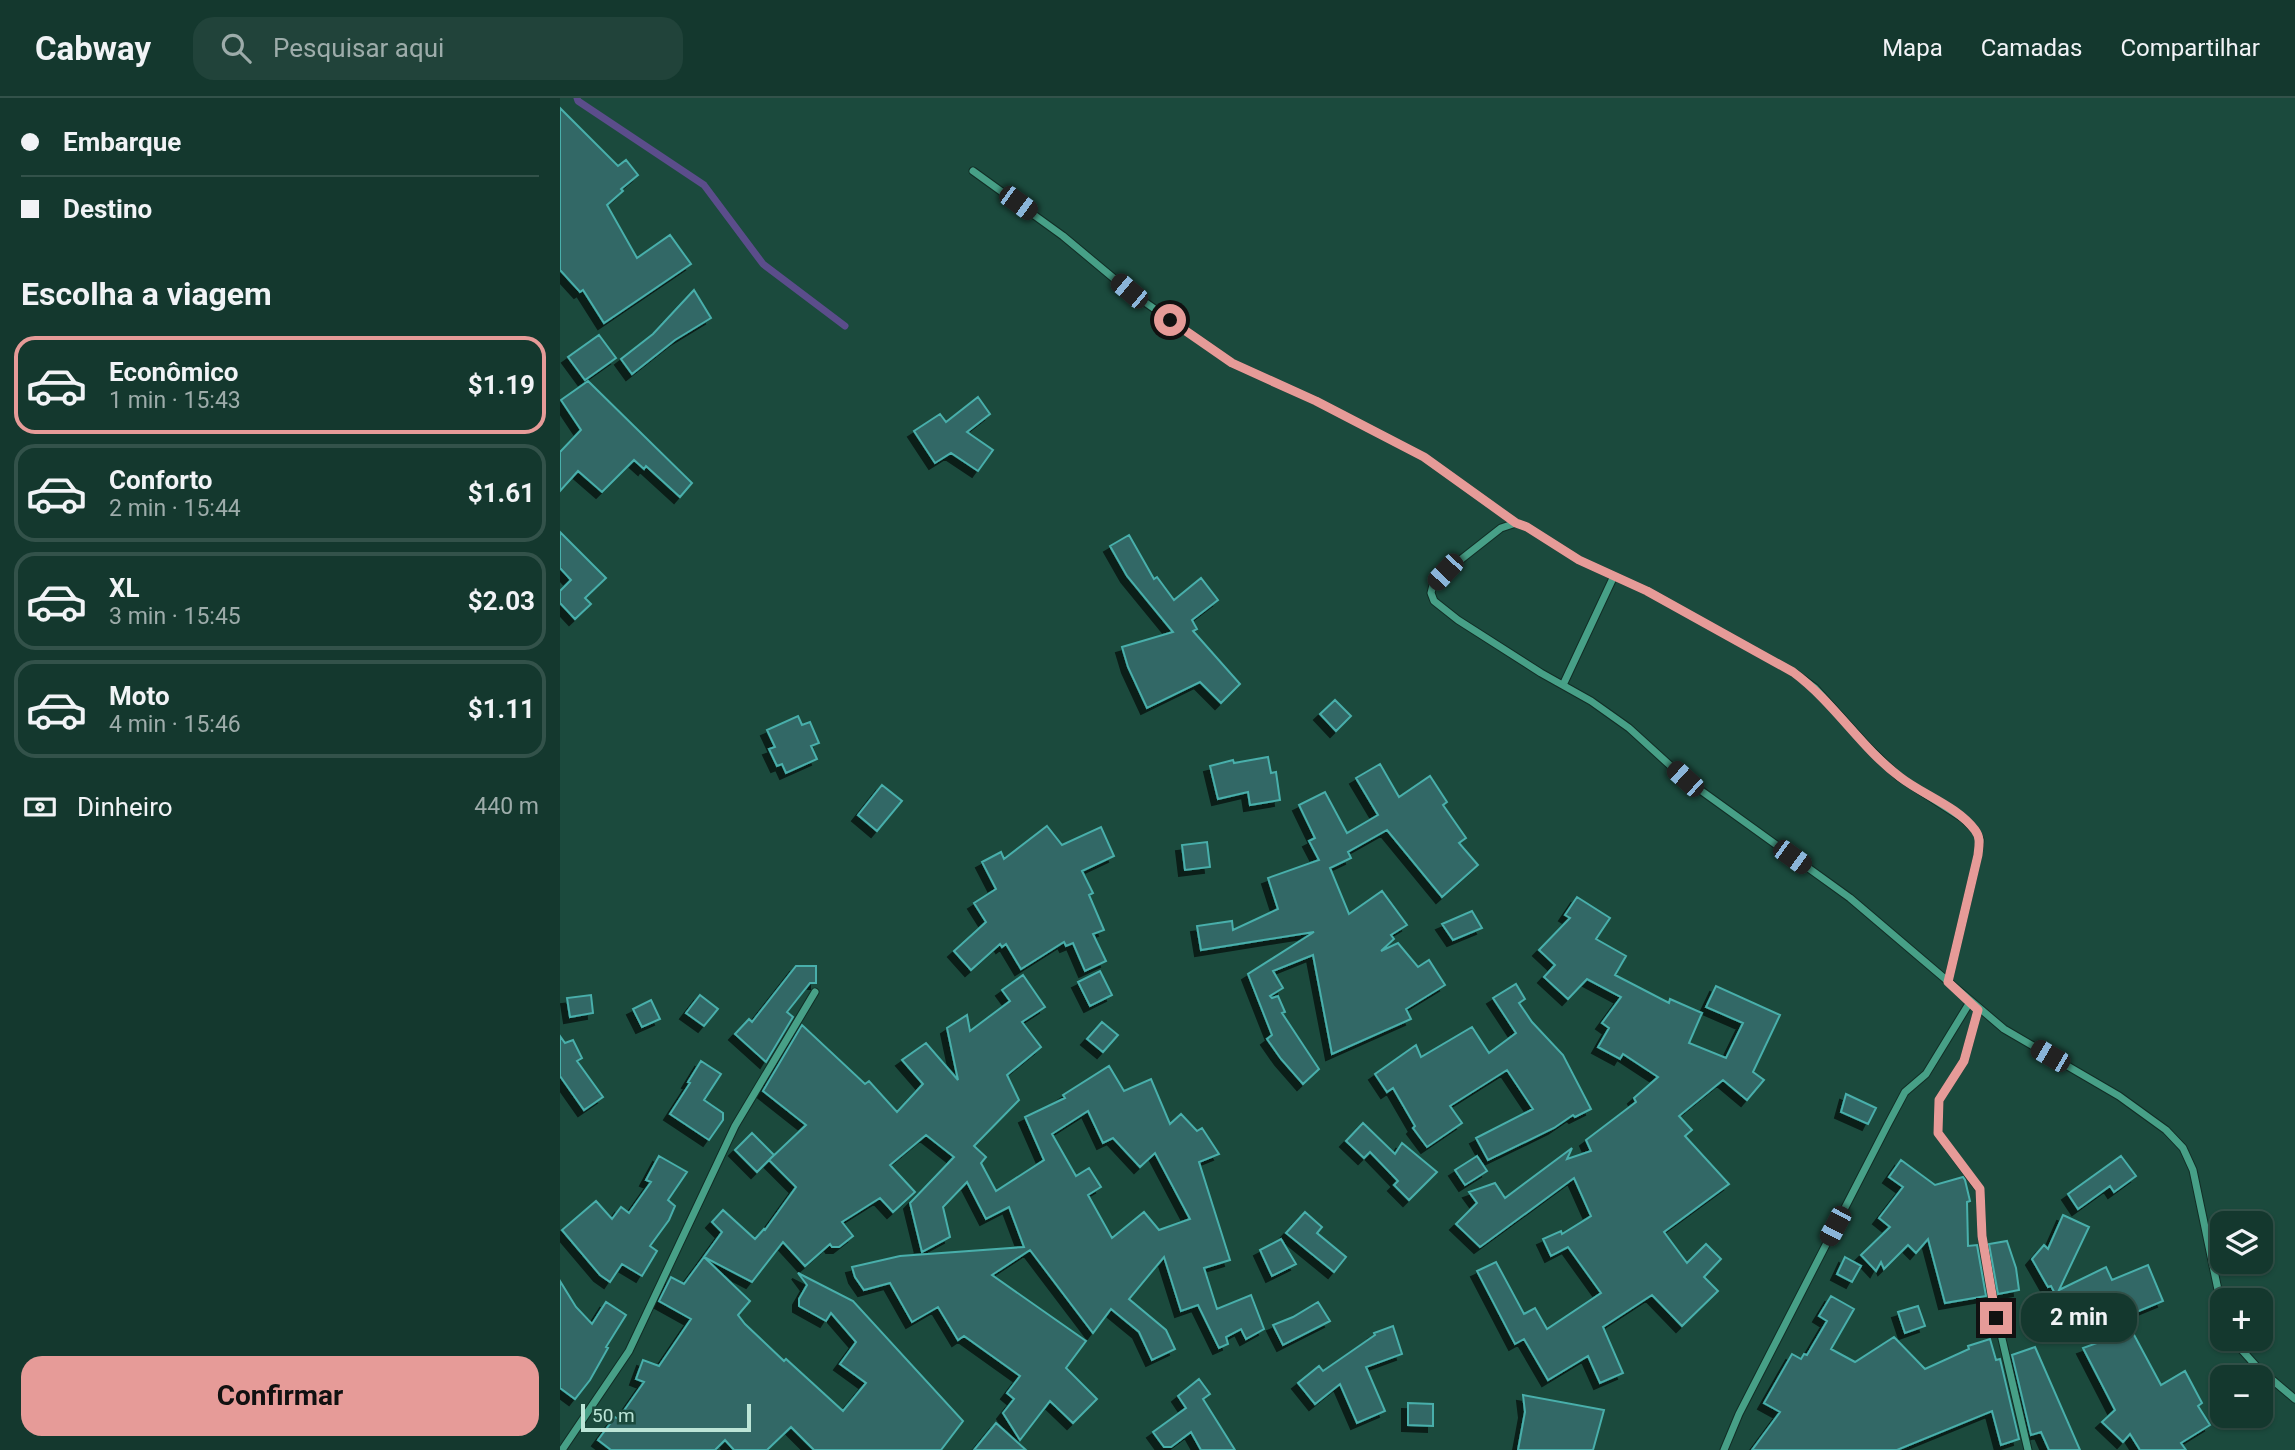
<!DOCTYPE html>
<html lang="pt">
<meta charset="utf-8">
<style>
body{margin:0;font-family:Roboto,sans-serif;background:#21433a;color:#f1f3f6;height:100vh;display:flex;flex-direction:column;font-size:26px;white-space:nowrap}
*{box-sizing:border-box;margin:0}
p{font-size:23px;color:#9dacaa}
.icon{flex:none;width:38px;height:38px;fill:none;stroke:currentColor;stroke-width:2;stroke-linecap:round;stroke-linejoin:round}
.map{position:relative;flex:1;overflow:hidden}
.side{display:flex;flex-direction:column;background:#14382e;width:560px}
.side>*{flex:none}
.top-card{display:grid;align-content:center;height:154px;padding:0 21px;background:#14382e}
.fabs{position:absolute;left:1650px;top:1113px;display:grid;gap:14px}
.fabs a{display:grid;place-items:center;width:63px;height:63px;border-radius:14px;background:#14382e;box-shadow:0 2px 5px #0004,0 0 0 2px #33524a;font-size:35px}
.scale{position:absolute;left:21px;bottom:18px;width:170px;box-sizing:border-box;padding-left:7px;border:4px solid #bce5d7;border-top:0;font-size:19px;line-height:24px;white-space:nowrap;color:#bce5d7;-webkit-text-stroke:5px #1b4a3d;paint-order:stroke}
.end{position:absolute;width:32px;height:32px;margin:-16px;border:9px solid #e69b98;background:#111;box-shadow:0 0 0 4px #111}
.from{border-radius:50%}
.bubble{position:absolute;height:49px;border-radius:21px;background:#14382e;box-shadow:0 2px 5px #0004,0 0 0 2px #33524a;font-size:23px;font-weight:700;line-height:49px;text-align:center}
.car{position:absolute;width:21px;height:42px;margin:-21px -10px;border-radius:9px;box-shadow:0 0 5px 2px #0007;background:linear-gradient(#222 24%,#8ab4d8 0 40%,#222 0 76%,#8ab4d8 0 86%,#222 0)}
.top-card b{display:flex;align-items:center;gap:24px;height:66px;font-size:26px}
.top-card b+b{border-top:2px solid #33524a}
.top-card i{width:18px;height:18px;background:#f1f3f6}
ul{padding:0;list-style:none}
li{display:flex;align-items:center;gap:21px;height:98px;margin:0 14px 10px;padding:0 7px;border:4px solid #33524a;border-radius:21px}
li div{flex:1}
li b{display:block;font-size:26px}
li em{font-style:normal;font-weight:700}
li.active{border-color:#e69b98}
li>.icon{width:63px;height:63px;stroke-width:1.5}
h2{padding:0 21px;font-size:32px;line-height:84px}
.pay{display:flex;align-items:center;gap:18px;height:77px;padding:0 21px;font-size:26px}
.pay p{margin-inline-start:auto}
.primary-button{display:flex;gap:14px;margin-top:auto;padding:14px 21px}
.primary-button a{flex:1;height:80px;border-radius:21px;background:#e69b98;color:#111;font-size:28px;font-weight:700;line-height:80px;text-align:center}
header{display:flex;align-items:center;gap:42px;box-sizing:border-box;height:98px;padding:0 35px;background:#14382e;border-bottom:2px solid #33524a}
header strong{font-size:33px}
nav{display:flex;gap:38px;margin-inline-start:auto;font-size:24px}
.search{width:490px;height:63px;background:#21433a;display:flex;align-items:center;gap:18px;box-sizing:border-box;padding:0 24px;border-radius:21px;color:#9dacaa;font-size:26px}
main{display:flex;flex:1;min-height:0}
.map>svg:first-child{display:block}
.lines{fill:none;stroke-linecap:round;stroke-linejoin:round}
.stream{stroke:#5b4d8b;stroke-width:7}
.building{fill:#326866;stroke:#48afab;stroke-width:2;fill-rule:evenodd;filter:url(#shadow)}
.minor-casing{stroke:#112d25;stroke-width:9}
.minor{stroke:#47a087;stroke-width:7}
.route{stroke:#e69b98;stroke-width:9}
</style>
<header>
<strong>Cabway</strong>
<div class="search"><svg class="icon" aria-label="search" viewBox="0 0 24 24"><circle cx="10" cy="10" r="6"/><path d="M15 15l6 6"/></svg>Pesquisar aqui</div>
<nav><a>Mapa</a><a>Camadas</a><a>Compartilhar</a></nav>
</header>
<main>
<section class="side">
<div class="top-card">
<b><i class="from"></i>Embarque</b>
<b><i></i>Destino</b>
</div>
<h2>Escolha a viagem</h2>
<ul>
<li class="active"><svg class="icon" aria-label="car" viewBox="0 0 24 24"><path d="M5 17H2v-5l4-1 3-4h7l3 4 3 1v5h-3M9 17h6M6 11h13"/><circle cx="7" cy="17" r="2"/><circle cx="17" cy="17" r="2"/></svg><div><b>Econômico</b><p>1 min · 15:43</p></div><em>$1.19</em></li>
<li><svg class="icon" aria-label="car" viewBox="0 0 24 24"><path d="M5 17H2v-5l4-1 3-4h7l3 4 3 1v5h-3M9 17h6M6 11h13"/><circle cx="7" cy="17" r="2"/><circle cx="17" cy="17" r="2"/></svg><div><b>Conforto</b><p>2 min · 15:44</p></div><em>$1.61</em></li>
<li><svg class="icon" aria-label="car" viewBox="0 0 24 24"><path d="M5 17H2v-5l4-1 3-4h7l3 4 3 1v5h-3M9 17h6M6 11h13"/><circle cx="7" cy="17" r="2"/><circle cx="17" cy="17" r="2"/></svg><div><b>XL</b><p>3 min · 15:45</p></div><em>$2.03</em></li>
<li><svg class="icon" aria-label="car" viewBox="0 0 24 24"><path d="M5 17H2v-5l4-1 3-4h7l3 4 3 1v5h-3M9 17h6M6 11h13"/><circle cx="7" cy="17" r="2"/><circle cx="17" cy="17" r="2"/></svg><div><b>Moto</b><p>4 min · 15:46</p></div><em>$1.11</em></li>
</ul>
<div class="pay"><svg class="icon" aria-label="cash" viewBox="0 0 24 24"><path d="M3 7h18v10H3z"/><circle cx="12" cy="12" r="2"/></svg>Dinheiro<p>440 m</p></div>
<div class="primary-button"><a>Confirmar</a></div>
</section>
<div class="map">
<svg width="1735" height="1352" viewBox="0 0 1735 1352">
<defs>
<filter id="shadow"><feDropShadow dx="-6" dy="6" stdDeviation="0" flood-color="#0009"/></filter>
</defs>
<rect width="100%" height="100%" fill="#1b4a3d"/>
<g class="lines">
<!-- stream -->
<path class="stream" d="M 17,0 L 18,3 L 144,87 L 203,166 L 285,228"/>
</g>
<!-- building -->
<path class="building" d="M 0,10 L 58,68 L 66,62 L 78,77 L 61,91 L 63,93 L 47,107 L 77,160 L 110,137 L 131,166 L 44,225 L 23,192 L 20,194 L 0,172 Z
M 134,192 L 151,220 L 115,242 L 72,276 L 61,261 L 93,236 Z
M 39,237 L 56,260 L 25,282 L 8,259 Z
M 28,283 L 132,385 L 120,399 L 86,368 L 84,371 L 74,362 L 42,394 L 18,373 L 0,393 L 0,354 L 21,332 L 1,302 Z
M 418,299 L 430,316 L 407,334 L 433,352 L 418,373 L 391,355 L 375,365 L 354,333 L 380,316 L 386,324 Z
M 0,434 L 46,480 L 25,500 L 31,506 L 15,521 L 0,505 L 0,493 L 11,482 L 0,470 Z
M 569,437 L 594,481 L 597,479 L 614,502 L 641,480 L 658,502 L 632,522 L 637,531 L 633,533 L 680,586 L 661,605 L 640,584 L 587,610 L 568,569 L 562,549 L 613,534 L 567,478 L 550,448 Z
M 775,602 L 791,618 L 776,633 L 760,616 Z
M 238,618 L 242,627 L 250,624 L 259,645 L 251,648 L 257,661 L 226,675 L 222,666 L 217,668 L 209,651 L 215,649 L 207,632 Z
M 708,659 L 711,675 L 716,674 L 720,702 L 690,707 L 688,694 L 658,701 L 650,668 L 673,662 L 674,665 Z
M 820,666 L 839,699 L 870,678 L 887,704 L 883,707 L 906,740 L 899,745 L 918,767 L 882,799 L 827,732 L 788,754 L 791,760 L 770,770 L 789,816 L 822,793 L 847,827 L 831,837 L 834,841 L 821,853 L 838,845 L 858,869 L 869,862 L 885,887 L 846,911 L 851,921 L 772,956 L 753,857 L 713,873 L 723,890 L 710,898 L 712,900 L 718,898 L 725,914 L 722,915 L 759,971 L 743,986 L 721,961 L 707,941 L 712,937 L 688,876 L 754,834 L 641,852 L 637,828 L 672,823 L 673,832 L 718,811 L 708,780 L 759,762 L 749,743 L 755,740 L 739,707 L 765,694 L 787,735 L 818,717 L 796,680 Z
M 322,687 L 342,703 L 317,733 L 298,717 Z
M 487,728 L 502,747 L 541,729 L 554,758 L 522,773 L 533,795 L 529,797 L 544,832 L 533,836 L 546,863 L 525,873 L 513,845 L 506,848 L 504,844 L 461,871 L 446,846 L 442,849 L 440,846 L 411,872 L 394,853 L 426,824 L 414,805 L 436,791 L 422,764 L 441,754 L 444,761 Z
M 647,744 L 650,769 L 625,772 L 622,747 Z
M 1017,799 L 1050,820 L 1036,841 L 1066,858 L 1055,877 L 1109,905 L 1110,901 L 1142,915 L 1129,945 L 1166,960 L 1183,925 L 1146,909 L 1156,888 L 1220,917 L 1193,974 L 1204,982 L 1187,1002 L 1163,982 L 1119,1018 L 1132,1032 L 1125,1038 L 1169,1086 L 1104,1134 L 1127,1165 L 1146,1146 L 1161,1161 L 1144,1179 L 1158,1193 L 1122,1228 L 1092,1197 L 1043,1229 L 1063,1275 L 1040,1285 L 1028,1258 L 988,1282 L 964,1241 L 955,1246 L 917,1173 L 936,1164 L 964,1216 L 975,1210 L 987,1231 L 1041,1195 L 1008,1149 L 991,1158 L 983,1141 L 1001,1133 L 1002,1136 L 1031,1118 L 1014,1080 L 920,1149 L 896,1126 L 917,1105 L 909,1094 L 935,1085 L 945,1100 L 1012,1050 L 1007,1061 L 1031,1053 L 1026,1042 L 1076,1004 L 1074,1000 L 1098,979 L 1063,956 L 1060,961 L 1038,949 L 1049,930 L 1042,925 L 1061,899 L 1027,881 L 1008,901 L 984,879 L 995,867 L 979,852 L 1010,820 L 1005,817 Z
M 912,813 L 922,830 L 893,842 L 882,826 Z
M 236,868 L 256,868 L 256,885 L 250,885 L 227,914 L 233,919 L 206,964 L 175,936 L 189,921 L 192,924 Z
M 540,873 L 552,897 L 530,908 L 518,884 Z
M 463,877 L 485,909 L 462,924 L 481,949 L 447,977 L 459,1002 L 414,1048 L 426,1059 L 421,1065 L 436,1093 L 484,1062 L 465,1019 L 505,1000 L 503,997 L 549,968 L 564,993 L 591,981 L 610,1026 L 621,1016 L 637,1033 L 642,1030 L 659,1056 L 639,1064 L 670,1162 L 644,1170 L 657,1211 L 691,1197 L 704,1231 L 686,1241 L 681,1231 L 666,1239 L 668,1246 L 659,1250 L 638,1207 L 621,1213 L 604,1159 L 569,1201 L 606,1232 L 615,1251 L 592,1262 L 579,1234 L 551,1211 L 533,1235 L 470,1152 L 432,1177 L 526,1243 L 506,1270 L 537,1301 L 513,1325 L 490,1303 L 460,1342 L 443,1315 L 454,1301 L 447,1295 L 460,1278 L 404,1238 L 398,1242 L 378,1209 L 352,1224 L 330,1185 L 304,1192 L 295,1179 L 292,1169 L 340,1158 L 464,1149 L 449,1109 L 426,1121 L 407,1084 L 383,1109 L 390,1139 L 362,1154 L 350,1105 L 394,1059 L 366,1037 L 330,1067 L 355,1094 L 333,1114 L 320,1100 L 282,1124 L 293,1138 L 279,1149 L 272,1149 L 270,1146 L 245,1168 L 223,1144 L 192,1184 L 144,1159 L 162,1134 L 152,1124 L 163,1112 L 195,1141 L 204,1131 L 205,1132 L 236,1089 L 209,1062 L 246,1027 L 203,993 L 242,927 L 305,986 L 309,983 L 337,1014 L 363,986 L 342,962 L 366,945 L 398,982 L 387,930 L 407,917 L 410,933 L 450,903 L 442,892 ZM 528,1013 L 543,1045 L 553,1040 L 580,1069 L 595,1055 L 630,1121 L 599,1132 L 584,1114 L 552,1140 L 528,1097 L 541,1089 L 529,1070 L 516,1078 L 492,1036 Z
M 956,886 L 965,901 L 959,905 L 972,924 L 1003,957 L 1031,1011 L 1015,1019 L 1013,1017 L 994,1030 L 928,1062 L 916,1040 L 973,1011 L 947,972 L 890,1008 L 902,1025 L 867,1049 L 853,1030 L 855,1028 L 833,990 L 827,994 L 815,976 L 856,947 L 861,959 L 912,929 L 929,955 L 956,935 L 933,900 Z
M 31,897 L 33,915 L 10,919 L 7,900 Z
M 140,897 L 158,911 L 144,928 L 126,915 Z
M 91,902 L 100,921 L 82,929 L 73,911 Z
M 542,924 L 558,937 L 543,954 L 527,941 Z
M 0,938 L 5,945 L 13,942 L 22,960 L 17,963 L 43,999 L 24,1012 L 0,978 Z
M 141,963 L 161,976 L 144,1002 L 163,1015 L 163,1022 L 149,1042 L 110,1016 L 130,985 L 128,984 Z
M 1286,996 L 1316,1010 L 1308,1026 L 1281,1014 Z
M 803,1025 L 835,1056 L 842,1045 L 877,1074 L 849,1102 L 834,1087 L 838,1083 L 810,1054 L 804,1060 L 786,1043 Z
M 192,1035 L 214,1057 L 197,1074 L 175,1052 Z
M 99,1058 L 127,1074 L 108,1102 L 115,1108 L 109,1122 L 90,1148 L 97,1153 L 82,1178 L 62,1166 L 50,1184 L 40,1177 L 2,1132 L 36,1103 L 52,1121 L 61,1109 L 69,1115 L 91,1084 L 86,1082 Z
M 917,1058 L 927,1073 L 905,1087 L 895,1072 Z
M 1561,1058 L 1576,1078 L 1554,1094 L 1550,1088 L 1518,1111 L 1508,1096 Z
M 1341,1062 L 1375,1087 L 1403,1079 L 1405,1082 L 1410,1103 L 1407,1104 L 1408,1148 L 1417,1147 L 1426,1198 L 1385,1205 L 1368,1141 L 1356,1155 L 1348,1147 L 1324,1171 L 1321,1164 L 1316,1173 L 1301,1157 L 1330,1129 L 1319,1120 L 1343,1089 L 1329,1079 Z
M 745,1114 L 762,1129 L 757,1135 L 786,1159 L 774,1174 L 726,1135 Z
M 1503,1117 L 1529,1129 L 1499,1192 L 1546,1169 L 1552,1182 L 1588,1167 L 1603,1203 L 1569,1217 L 1570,1220 L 1566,1222 L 1601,1287 L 1625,1273 L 1642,1305 L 1638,1308 L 1650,1327 L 1621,1345 L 1626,1352 L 1580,1352 L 1570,1336 L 1563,1344 L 1542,1324 L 1555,1312 L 1523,1250 L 1548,1241 L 1528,1199 L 1504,1213 L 1491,1188 L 1488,1189 L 1472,1161 L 1484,1147 L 1488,1151 Z
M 721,1141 L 736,1166 L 712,1178 L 700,1152 Z
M 1447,1143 L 1456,1170 L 1459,1192 L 1438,1196 L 1429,1146 Z
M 144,1159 L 190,1203 L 178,1217 L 185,1226 L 224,1263 L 226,1261 L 283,1313 L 306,1285 L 280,1266 L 296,1244 L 271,1215 L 266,1223 L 239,1208 L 239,1201 L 247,1187 L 238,1175 L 293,1203 L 403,1323 L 381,1352 L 254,1352 L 231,1329 L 207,1352 L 174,1352 L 165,1342 L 155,1352 L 51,1352 L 38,1342 L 55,1319 L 58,1321 L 84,1284 L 76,1281 L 83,1262 L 99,1268 L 131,1221 L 99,1203 L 111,1179 L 124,1186 Z
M 1285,1159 L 1301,1168 L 1292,1184 L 1277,1176 Z
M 0,1183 L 16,1209 L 32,1226 L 46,1204 L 66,1217 L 46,1249 L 48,1250 L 30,1282 L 15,1301 L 0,1290 Z
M 1271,1198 L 1294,1211 L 1271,1251 L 1295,1264 L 1334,1239 L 1365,1271 L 1409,1251 L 1408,1248 L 1430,1241 L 1436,1262 L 1440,1261 L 1459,1341 L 1441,1347 L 1432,1313 L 1337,1352 L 1192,1352 L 1220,1314 L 1204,1305 L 1232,1256 L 1241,1261 L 1244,1256 L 1247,1257 L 1267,1223 L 1259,1218 Z
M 758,1204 L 770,1223 L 723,1247 L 713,1227 L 733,1219 Z
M 1358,1208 L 1365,1228 L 1345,1235 L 1338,1214 Z
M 833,1228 L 842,1256 L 806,1269 L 825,1313 L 797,1325 L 780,1286 L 755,1306 L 738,1285 L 759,1268 L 763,1273 L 815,1237 L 814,1235 Z
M 1475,1249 L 1520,1352 L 1489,1352 L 1481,1334 L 1471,1337 L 1452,1257 Z
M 639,1281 L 650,1296 L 643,1301 L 675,1352 L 641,1352 L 631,1334 L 611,1349 L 604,1349 L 593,1334 L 626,1310 L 618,1298 Z
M 963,1297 L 1044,1312 L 1033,1352 L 958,1352 L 965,1314 Z
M 848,1305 L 873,1306 L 873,1328 L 848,1327 Z
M 436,1325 L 466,1352 L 414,1352 Z"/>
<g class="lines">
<!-- minor casing -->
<g class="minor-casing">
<path id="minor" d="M 413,73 L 503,138 L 569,193 L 672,265 L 756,303 L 864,359 L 956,425
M 1003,587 L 1054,478
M 1388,884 L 1418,757 L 1420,742 L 1416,733 L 1404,721 L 1339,679 L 1309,650 L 1255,590 L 1233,574 L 1087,493 L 1019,462 L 967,429 L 956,425 L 941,430 L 885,474 L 873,487 L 871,495 L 874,503 L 898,522 L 981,575 L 1031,603 L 1069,630 L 1125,681 L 1290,800 L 1444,931 L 1559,998 L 1606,1032 L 1623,1050 L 1633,1072 L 1662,1211
M 1418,912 L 1404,963 L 1379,1002 L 1378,1035 L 1420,1092 L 1422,1138 L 1432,1198 L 1468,1352
M 1672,1241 L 1697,1269 L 1735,1301
M 2,1352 L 69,1253 L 175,1028 L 255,894
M 1164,1352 L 1179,1316 L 1328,1026 L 1345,994 L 1366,976 L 1410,904"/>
</g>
<!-- minor -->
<use href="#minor" class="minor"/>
</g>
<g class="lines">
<!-- route -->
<path class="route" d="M 610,222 L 672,265 L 756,303 L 864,359 L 956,425 L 967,429 L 1019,462 L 1087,493 L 1233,574 C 1275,605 1300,649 1340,679 C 1363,697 1397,708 1415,732 C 1421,740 1419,747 1418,757 L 1388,884 L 1418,912 L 1404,963 L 1379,1002 L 1378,1035 L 1420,1091 L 1422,1138 L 1436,1220"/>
</g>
</svg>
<div class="fabs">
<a><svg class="icon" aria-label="layers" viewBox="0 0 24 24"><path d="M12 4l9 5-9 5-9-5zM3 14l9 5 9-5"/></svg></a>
<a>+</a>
<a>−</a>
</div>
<div class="scale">50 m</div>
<i class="end from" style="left:610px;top:222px"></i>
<i class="end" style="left:1436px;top:1220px"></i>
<div class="bubble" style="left:1461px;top:1195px;width:116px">2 min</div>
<i class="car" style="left:458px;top:105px;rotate:126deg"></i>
<i class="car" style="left:569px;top:193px;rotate:310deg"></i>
<i class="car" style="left:885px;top:474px;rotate:223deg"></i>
<i class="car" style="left:1125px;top:681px;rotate:312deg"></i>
<i class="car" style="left:1232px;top:759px;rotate:126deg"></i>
<i class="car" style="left:1490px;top:958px;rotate:300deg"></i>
<i class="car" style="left:1275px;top:1128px;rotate:208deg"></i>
</div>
</main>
